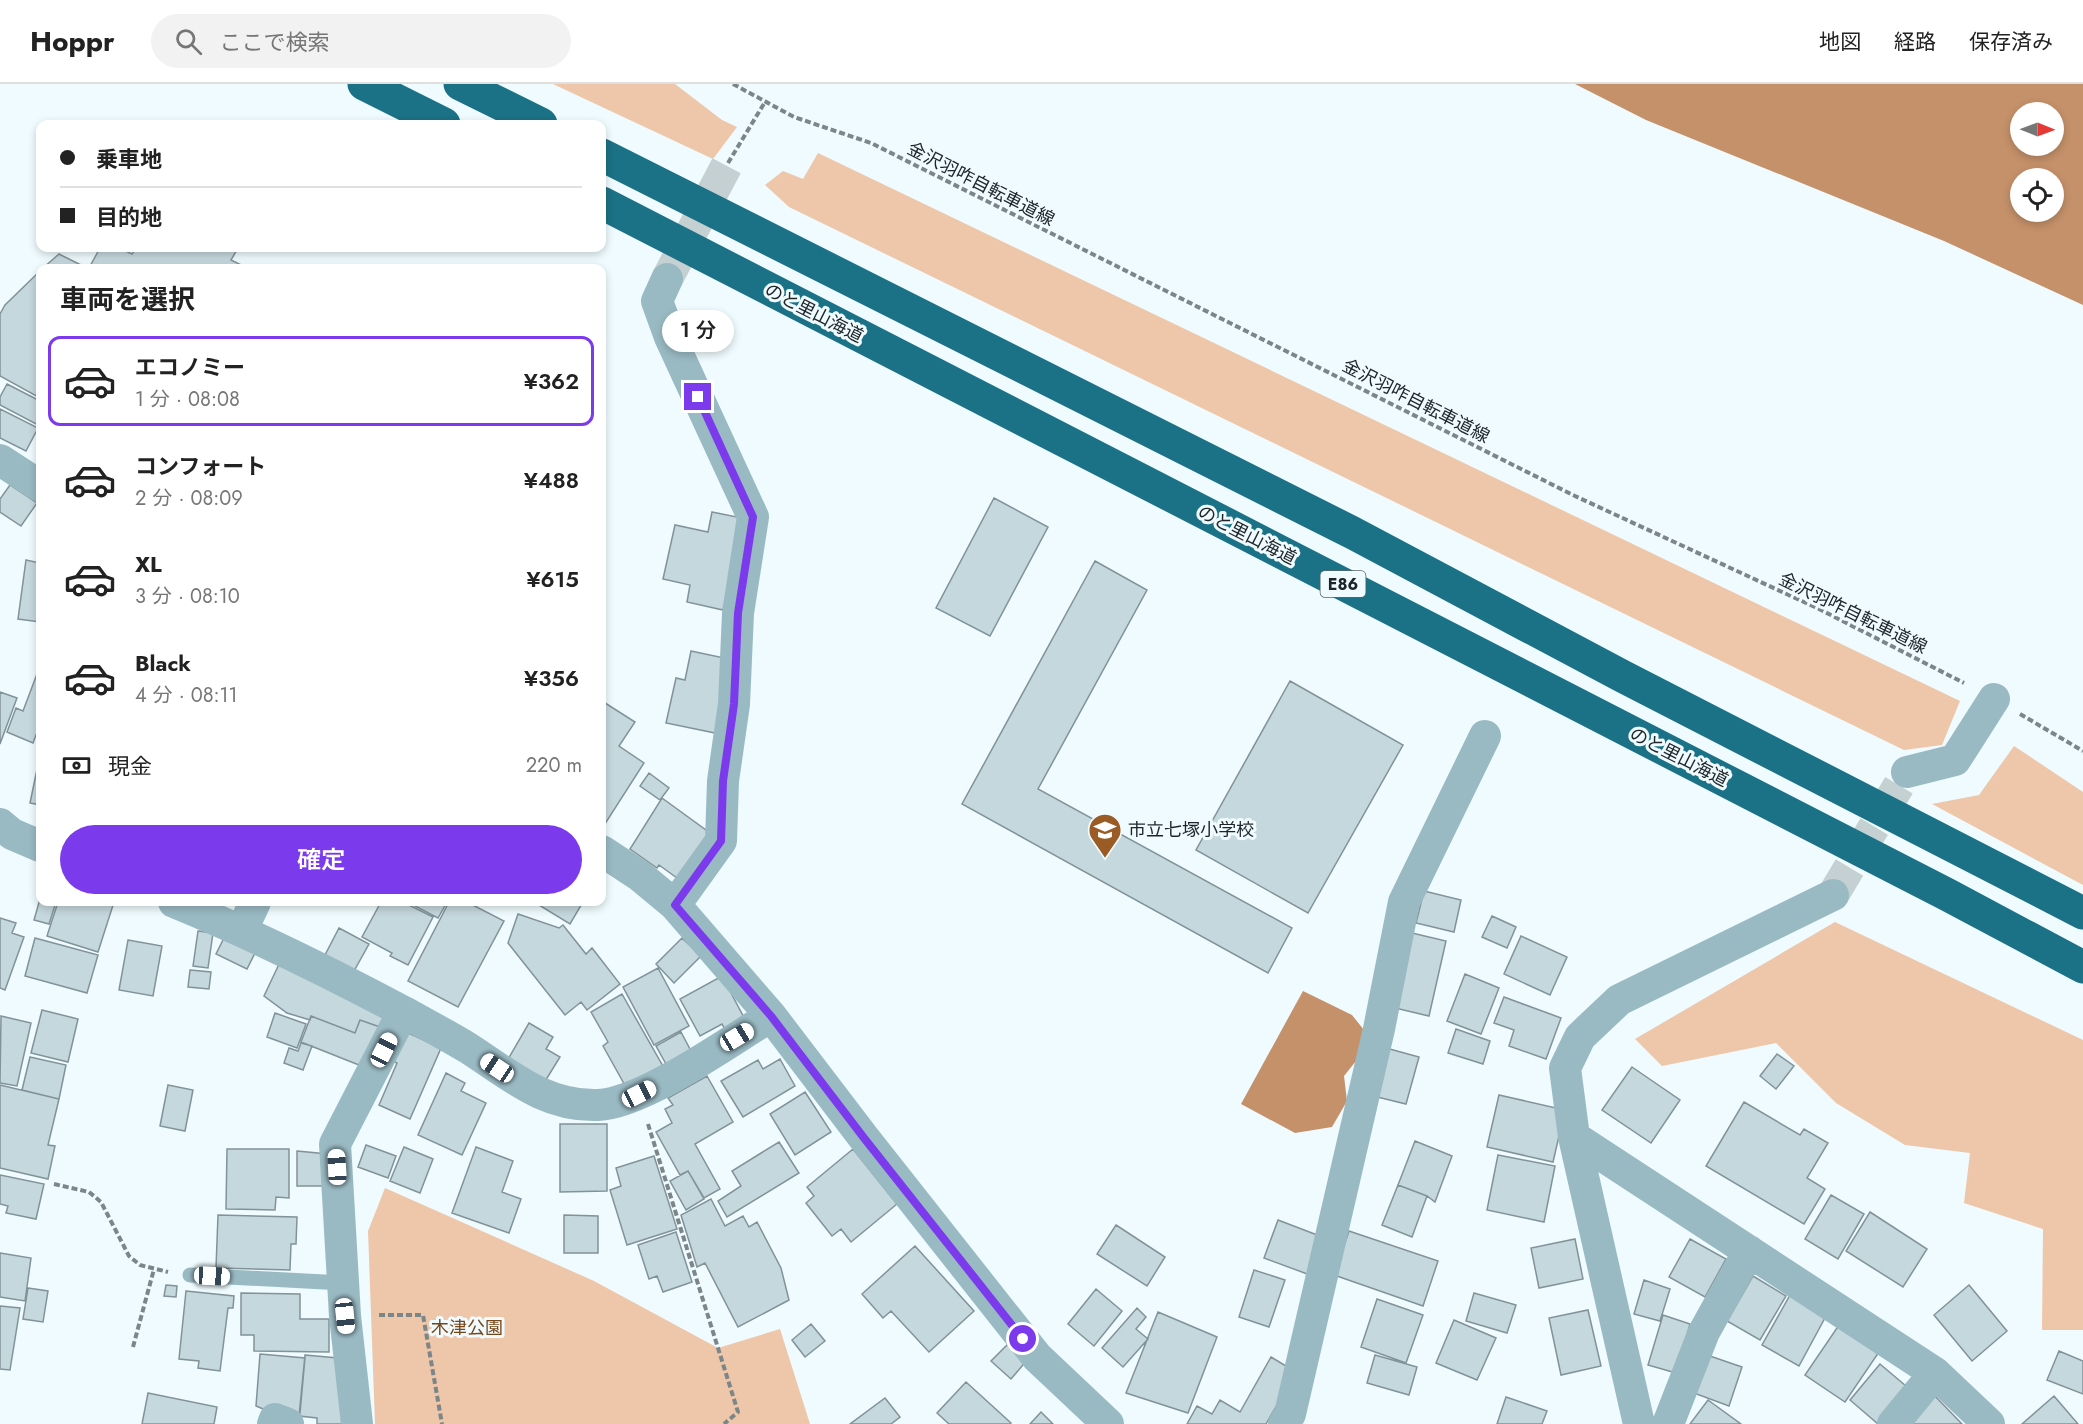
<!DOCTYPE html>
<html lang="ja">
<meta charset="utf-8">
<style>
body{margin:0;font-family:Jost,"Noto Sans JP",sans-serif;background:#f2f2f2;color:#222;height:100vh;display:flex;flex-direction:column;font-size:22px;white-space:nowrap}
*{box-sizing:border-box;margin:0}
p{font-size:20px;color:#767676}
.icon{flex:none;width:33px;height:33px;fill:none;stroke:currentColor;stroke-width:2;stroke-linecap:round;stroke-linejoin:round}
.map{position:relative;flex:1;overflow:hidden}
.panel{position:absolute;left:36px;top:180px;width:570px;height:642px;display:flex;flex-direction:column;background:#fff;border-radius:12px;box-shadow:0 3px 9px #0003}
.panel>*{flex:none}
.top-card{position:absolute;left:36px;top:36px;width:570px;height:132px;border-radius:12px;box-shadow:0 3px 9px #0003;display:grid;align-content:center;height:132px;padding:0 24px;background:#fff}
.needle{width:39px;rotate:91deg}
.tools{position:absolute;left:2010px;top:18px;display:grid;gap:12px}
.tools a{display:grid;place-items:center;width:54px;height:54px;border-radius:50%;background:#fff;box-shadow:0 3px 9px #0003;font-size:30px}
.end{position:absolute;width:27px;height:27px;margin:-14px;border:8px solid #7c3aed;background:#fff;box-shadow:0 0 0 3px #fff}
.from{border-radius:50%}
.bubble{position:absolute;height:42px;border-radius:21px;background:#fff;box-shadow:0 3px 9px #0003;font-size:20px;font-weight:600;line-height:42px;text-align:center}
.car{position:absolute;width:18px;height:36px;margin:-18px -9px;border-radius:8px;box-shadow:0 0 4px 2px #0007;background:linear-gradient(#fff 24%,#345 0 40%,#fff 0 76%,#345 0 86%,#fff 0)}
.top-card b{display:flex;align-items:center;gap:21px;height:57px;font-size:22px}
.top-card b+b{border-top:2px solid #e0e0e0}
.top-card i{width:15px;height:15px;background:#222}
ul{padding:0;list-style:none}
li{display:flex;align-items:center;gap:18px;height:90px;margin:0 12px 9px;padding:0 12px;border:3px solid transparent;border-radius:12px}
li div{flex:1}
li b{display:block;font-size:22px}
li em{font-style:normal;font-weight:600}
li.active{border-color:#7c3aed}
li>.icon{width:54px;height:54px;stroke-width:1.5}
h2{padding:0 24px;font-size:27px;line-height:72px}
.pay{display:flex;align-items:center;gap:15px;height:66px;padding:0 24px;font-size:22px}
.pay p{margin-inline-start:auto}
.action{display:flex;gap:12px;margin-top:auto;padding:12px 24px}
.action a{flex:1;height:69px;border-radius:36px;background:#7c3aed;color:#fff;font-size:24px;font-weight:600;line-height:69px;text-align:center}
header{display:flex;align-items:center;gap:36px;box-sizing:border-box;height:84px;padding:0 30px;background:#fff;border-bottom:2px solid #e0e0e0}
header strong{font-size:28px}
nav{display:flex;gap:33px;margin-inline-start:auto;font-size:21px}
.search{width:420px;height:54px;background:#f2f2f2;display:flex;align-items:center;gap:15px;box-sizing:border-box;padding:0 21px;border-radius:33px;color:#767676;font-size:22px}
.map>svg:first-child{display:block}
.green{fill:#eec6a9}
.water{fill:#c5916a;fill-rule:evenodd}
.building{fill:#c5d8dd;stroke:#819399;stroke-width:1.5}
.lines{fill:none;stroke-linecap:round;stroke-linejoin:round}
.minor-tunnel{stroke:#c5d0d3;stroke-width:32;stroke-dasharray:32 16;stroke-linecap:butt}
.path{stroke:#7c8688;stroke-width:4;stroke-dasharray:6 3;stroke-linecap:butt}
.service{stroke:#9abac3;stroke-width:15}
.minor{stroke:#9abac3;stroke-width:32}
.motorway{stroke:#1b7185;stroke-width:33}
.route{stroke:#7c3aed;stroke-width:8}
.labels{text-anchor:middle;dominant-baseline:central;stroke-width:6;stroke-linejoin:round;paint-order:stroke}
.shield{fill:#effbfe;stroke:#5c6568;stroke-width:1.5}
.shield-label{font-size:16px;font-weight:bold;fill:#1d2527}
.street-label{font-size:18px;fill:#1d2527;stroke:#effbfe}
.poi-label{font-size:18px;fill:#1d2527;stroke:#effbfe;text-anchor:start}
.park-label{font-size:18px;fill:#79461a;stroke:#effbfe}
</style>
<header>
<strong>Hoppr</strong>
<div class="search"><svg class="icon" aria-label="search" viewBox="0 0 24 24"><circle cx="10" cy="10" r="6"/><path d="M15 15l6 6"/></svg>ここで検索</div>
<nav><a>地図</a><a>経路</a><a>保存済み</a></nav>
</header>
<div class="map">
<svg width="2083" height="1340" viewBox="0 0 2083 1340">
<rect width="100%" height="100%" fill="#effbfe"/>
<!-- green -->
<path class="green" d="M 553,0 L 675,0 L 722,36 L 737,43 L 713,75 Z
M 818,69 L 1960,617 L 1942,661 L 1904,666 L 789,123 L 765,101 L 783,87 L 803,95 Z
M 2014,662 L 2083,708 L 2083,801 L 1932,720 L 1979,711 Z
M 1835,838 L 2083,956 L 2083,1246 L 2042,1246 L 2043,1145 L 1964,1119 L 1970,1069 L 1905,1061 L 1836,1019 L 1776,959 L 1662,982 L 1635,955 Z
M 385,1104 L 594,1197 L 718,1264 L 780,1245 L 810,1340 L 375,1340 L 368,1147 Z"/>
<!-- water -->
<path class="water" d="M 1575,0 L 2083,0 L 2083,221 L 1944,157 L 1646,36 ZM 2020,28 L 2054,28 L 2054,62 L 2020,62 ZM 2020,94 L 2054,94 L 2054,128 L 2020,128 Z
M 1303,907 L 1352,931 L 1368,951 L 1360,972 L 1344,992 L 1347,1017 L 1332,1043 L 1295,1049 L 1241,1020 Z"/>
<!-- building -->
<path class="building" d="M 100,164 L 119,164 L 132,170 L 136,164 L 238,164 L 231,176 L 247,184 L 89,184 Z
M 59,170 L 87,184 L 43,184 Z
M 40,187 L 40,314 L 0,292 L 0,230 L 5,221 Z
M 7,300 L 40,317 L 40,342 L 0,321 L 0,313 Z
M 0,325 L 38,344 L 26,367 L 0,354 Z
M 10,401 L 37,419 L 21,442 L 0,428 L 0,415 Z
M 994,414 L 1048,443 L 990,552 L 936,524 Z
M 712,428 L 747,435 L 723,526 L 687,518 L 690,501 L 663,495 L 675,441 L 708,448 Z
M 26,476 L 40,479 L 40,538 L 18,535 Z
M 1095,477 L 1147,506 L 1038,705 L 1292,844 L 1268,889 L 962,720 Z
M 691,567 L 729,575 L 720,650 L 666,639 L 676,594 L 685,596 Z
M 40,582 L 40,653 L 36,651 L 33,659 L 7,648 L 16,624 L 23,627 Z
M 1290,597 L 1403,661 L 1308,829 L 1196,766 Z
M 0,608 L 17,614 L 0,660 Z
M 602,617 L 635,638 L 619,662 L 644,679 L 603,743 Z
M 40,671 L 40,721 L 30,719 Z
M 649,689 L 669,704 L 660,716 L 640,702 Z
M 662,714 L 710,749 L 677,794 L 659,781 L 657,784 L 630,765 Z
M 1424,807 L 1461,816 L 1454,848 L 1416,839 Z
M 40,815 L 40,818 L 56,818 L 49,840 L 34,836 Z
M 58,818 L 114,818 L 98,868 L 47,852 Z
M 381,818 L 403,818 L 433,833 L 408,881 L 390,872 L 392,869 L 362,853 Z
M 417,818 L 447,818 L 438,834 L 415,822 Z
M 449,818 L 467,818 L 504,837 L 458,923 L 408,897 Z
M 534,818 L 583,818 L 570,840 Z
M 518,830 L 559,844 L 563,841 L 586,870 L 592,864 L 620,900 L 587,926 L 581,918 L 565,931 L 508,859 Z
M 1492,832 L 1516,843 L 1507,864 L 1482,853 Z
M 0,834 L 16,839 L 12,849 L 24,853 L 5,906 L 0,904 Z
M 339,844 L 369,860 L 354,887 L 325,871 Z
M 198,847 L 213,849 L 208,884 L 193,882 Z
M 1412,849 L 1446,857 L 1429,932 L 1395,924 Z
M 226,850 L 257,865 L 247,885 L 216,870 Z
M 1521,852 L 1567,873 L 1550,911 L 1504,890 Z
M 35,854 L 98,871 L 87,909 L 25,892 Z
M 682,854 L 701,872 L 674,899 L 656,880 Z
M 128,856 L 162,862 L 153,912 L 119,906 Z
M 281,876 L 387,929 L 380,943 L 360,936 L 355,949 L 311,932 L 310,936 L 287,929 L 264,912 Z
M 658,884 L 689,942 L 654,961 L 623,903 Z
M 190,886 L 211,888 L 209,905 L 188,903 Z
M 1465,890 L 1499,904 L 1481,950 L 1447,937 Z
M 722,892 L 748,941 L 729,952 L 722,940 L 700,952 L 680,915 Z
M 622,910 L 664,984 L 627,1005 L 603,962 L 608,958 L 591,928 Z
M 1504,913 L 1561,934 L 1546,975 L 1509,962 L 1514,946 L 1494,939 Z
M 42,926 L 78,935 L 68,978 L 31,969 Z
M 275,929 L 306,940 L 297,964 L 267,953 Z
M 1,932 L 31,939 L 17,1002 L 0,999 Z
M 311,932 L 355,949 L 360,936 L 380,943 L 364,983 L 301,958 Z
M 529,939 L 553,953 L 546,965 L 560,973 L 544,999 L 507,977 Z
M 1456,945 L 1490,957 L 1483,980 L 1448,969 Z
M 404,947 L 441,964 L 410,1035 L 379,1021 L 397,979 L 391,976 Z
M 681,948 L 691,967 L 666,980 L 656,962 Z
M 301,959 L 312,962 L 303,986 L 284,979 L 289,964 L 298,967 Z
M 1386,964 L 1419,973 L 1406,1020 L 1373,1012 Z
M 1777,970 L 1794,982 L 1776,1005 L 1760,992 Z
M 30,973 L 66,981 L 59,1015 L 22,1006 Z
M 780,975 L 795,1002 L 743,1033 L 721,997 L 758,976 L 763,985 Z
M 1632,983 L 1680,1016 L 1651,1059 L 1602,1026 Z
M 446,989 L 465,999 L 461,1007 L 486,1019 L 462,1071 L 418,1051 Z
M 707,992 L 733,1038 L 695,1060 L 720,1105 L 704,1114 L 688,1087 L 680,1091 L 656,1048 L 672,1039 L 665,1025 L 673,1021 L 668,1014 Z
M 0,1001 L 59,1015 L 48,1061 L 55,1062 L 48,1095 L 0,1084 Z
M 168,1001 L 193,1006 L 185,1047 L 160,1042 Z
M 805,1008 L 831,1048 L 795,1071 L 770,1030 Z
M 1499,1011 L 1565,1026 L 1553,1078 L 1487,1063 Z
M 1744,1018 L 1800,1051 L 1804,1045 L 1828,1059 L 1807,1094 L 1825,1105 L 1804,1140 L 1706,1082 Z
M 560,1040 L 607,1040 L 607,1107 L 560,1108 Z
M 1415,1057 L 1452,1072 L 1435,1118 L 1427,1112 L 1398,1101 Z
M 779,1058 L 799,1089 L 727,1133 L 718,1117 L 741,1102 L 732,1087 Z
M 366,1061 L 396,1072 L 388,1094 L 358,1083 Z
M 404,1063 L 433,1075 L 420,1109 L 390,1097 Z
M 476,1063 L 513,1077 L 502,1108 L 521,1115 L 509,1149 L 452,1129 Z
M 227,1065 L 289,1065 L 289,1114 L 276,1113 L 275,1126 L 226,1125 Z
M 853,1065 L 897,1120 L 851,1158 L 841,1145 L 832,1152 L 806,1119 L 814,1112 L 807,1103 Z
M 297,1067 L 328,1070 L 330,1102 L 297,1102 Z
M 1498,1071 L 1555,1082 L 1544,1138 L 1487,1126 Z
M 654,1072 L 677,1145 L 627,1161 L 610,1106 L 621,1102 L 616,1084 Z
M 688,1087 L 704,1115 L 686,1126 L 670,1097 Z
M 0,1091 L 44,1100 L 36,1135 L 6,1129 L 8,1122 L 0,1120 Z
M 1398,1101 L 1427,1112 L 1412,1153 L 1382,1141 Z
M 1831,1111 L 1864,1130 L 1838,1175 L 1805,1155 Z
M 711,1115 L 725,1142 L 743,1132 L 749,1143 L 757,1138 L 781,1184 L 789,1216 L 738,1243 L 705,1179 L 697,1183 L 681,1131 Z
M 1870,1128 L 1927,1165 L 1903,1203 L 1846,1167 Z
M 218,1131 L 297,1133 L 296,1160 L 291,1160 L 290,1186 L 216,1184 Z
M 564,1131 L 598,1132 L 598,1169 L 564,1169 Z
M 1278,1136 L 1325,1154 L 1310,1191 L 1264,1174 Z
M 1116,1141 L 1165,1173 L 1147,1202 L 1097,1170 Z
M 1349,1147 L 1438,1177 L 1423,1222 L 1334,1191 Z
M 676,1148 L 692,1198 L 663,1208 L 657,1192 L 649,1195 L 638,1161 Z
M 1575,1155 L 1583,1195 L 1539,1204 L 1531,1164 Z
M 1690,1155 L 1726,1175 L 1705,1213 L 1669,1193 Z
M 915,1162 L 974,1227 L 929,1268 L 891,1227 L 883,1234 L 862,1210 Z
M 0,1169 L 31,1174 L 25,1217 L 0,1213 Z
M 1254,1186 L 1285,1196 L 1269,1243 L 1239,1233 Z
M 1753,1192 L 1786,1212 L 1760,1256 L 1727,1237 Z
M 1644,1196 L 1670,1205 L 1660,1237 L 1634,1230 Z
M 166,1201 L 177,1202 L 176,1213 L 164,1212 Z
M 1969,1201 L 2007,1247 L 1972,1277 L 1934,1231 Z
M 28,1204 L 48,1207 L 43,1238 L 23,1235 Z
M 1096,1205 L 1122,1227 L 1094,1262 L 1068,1240 Z
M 186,1207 L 234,1212 L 233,1224 L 228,1224 L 220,1287 L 198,1284 L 199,1277 L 179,1275 Z
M 241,1209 L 300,1210 L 300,1235 L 329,1235 L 329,1268 L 254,1267 L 254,1251 L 241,1251 Z
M 1474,1209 L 1516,1221 L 1507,1249 L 1466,1237 Z
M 1790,1211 L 1826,1232 L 1799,1282 L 1762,1261 Z
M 1377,1215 L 1423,1231 L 1406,1279 L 1361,1263 Z
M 0,1222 L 20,1224 L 10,1286 L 0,1285 Z
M 1137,1224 L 1146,1233 L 1136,1245 L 1148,1255 L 1123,1283 L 1102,1264 Z
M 1588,1226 L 1601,1282 L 1561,1291 L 1549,1234 Z
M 1158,1228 L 1217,1253 L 1188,1329 L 1126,1309 Z
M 1663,1231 L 1690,1240 L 1676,1289 L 1648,1281 Z
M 1454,1236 L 1496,1254 L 1477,1296 L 1436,1279 Z
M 811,1240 L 825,1257 L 805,1273 L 792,1256 Z
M 1839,1241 L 1879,1268 L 1845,1318 L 1805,1291 Z
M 1010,1258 L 1028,1275 L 1011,1295 L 991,1277 Z
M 2059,1267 L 2083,1277 L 2083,1310 L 2047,1296 Z
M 260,1270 L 305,1274 L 299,1340 L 256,1322 Z
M 305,1271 L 338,1274 L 348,1340 L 317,1340 L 317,1334 L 299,1332 Z
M 1375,1271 L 1417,1283 L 1409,1311 L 1367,1299 Z
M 1707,1271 L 1742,1283 L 1729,1322 L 1694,1309 Z
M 1271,1273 L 1296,1288 L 1266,1340 L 1187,1340 L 1197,1322 L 1212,1330 L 1220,1316 L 1240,1328 Z
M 1880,1280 L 1913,1308 L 1878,1340 L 1850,1316 Z
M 966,1298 L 1011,1339 L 1010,1340 L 949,1340 L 937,1329 Z
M 148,1309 L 217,1323 L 214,1340 L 142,1340 Z
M 1933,1310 L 1962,1340 L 1902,1340 Z
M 2054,1312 L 2078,1340 L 2022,1340 Z
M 1506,1313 L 1547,1327 L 1542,1340 L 1497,1340 Z
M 885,1314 L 900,1333 L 891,1340 L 850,1340 Z
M 1708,1316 L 1741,1340 L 1690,1340 Z
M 1041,1328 L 1053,1340 L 1030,1340 Z"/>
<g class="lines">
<!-- minor-tunnel -->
<path class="minor-tunnel" d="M 667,195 L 728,79
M 1833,811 L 1907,688"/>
<!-- path -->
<path class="path" d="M 733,0 L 794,33 L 871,59 L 1575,412 L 1819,525 L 1964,599
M 728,79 L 765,18
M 2020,630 L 2083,667
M 648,1040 L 738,1328 L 724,1340
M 54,1100 L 89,1108 L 101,1118 L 129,1172 L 140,1181 L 168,1188
M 379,1231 L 423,1231 L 442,1340
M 133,1263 L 154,1185"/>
<!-- service -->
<path class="service" d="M 190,1191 L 343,1199"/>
<!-- minor -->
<path class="minor" d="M 667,195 L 657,217 L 670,253 L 753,433 L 738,529 L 734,620 L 723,697 L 721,757 L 675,821
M 0,376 L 40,402
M 1907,688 L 1955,676 L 1994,615
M 0,740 L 12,750 L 40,762
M 602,767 L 640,792 L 675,821 L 771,932 L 864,1054 L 1037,1273 L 1108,1340
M 174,818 C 252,850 329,888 404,928 C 425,940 447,951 468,964 C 510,991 545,1023 598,1021 C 644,1019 730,957 771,932
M 242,846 L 255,818
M 1574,1053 L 1935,1289 L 1989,1340
M 273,1340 L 275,1335 L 288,1340
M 357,1340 L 345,1232 L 335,1060 L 403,928
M 1284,1340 L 1290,1330 L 1379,945 L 1404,818 L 1485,652
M 1639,1340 L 1574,1053 L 1565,984 L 1580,953 L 1619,916 L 1833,811
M 1668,1340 L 1704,1248 L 1749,1167
M 1893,1340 L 1935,1289"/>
<!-- motorway -->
<path class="motorway" d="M 364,0 L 444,40
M 460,0 L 541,40
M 602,71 L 1353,449 L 1622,592 L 2083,829
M 602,119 L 1948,811 L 2083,883"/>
</g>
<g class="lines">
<!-- route -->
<path class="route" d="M 698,313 L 753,433 L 738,529 L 734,620 L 723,697 L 721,757 L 675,821 L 771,932 L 864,1054 L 1023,1255"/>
</g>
<!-- icons -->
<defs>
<g id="school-pin" transform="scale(1.725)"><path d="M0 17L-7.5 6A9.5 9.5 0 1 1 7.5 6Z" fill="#9b5b24" stroke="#effbfe"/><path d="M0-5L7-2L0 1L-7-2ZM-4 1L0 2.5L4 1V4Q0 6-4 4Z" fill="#fff"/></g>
</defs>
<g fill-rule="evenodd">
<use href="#school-pin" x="1105" y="746"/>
</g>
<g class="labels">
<!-- shield labels -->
<rect class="shield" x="1320.5" y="487" width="45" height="26" rx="4.5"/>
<g class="shield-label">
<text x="1343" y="500">E86</text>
</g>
<!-- street labels -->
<g class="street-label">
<text transform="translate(981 100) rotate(27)">金沢羽咋自転車道線</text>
<text transform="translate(814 229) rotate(27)">のと里山海道</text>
<text transform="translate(1416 317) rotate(27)">金沢羽咋自転車道線</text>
<text transform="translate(1247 451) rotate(27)">のと里山海道</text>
<text transform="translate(1853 529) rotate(26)">金沢羽咋自転車道線</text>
<text transform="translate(1679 673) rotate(27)">のと里山海道</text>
</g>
<!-- poi labels -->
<g class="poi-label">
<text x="1128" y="746">市立七塚小学校</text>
</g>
<!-- park labels -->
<g class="park-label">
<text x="467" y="1244">木津公園</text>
</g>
</g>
</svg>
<div class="tools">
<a><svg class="needle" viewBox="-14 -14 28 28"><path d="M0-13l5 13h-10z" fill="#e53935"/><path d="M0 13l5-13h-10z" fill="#767676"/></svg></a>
<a><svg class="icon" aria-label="locate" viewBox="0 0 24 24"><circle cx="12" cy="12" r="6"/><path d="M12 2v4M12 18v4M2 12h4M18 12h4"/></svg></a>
</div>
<i class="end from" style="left:1023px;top:1255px"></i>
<i class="end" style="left:698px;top:313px"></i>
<div class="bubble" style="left:662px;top:226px;width:72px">1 分</div>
<i class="car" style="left:737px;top:953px;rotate:59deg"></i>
<i class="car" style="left:384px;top:966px;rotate:27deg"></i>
<i class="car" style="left:497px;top:984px;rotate:304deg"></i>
<i class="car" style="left:639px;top:1010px;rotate:63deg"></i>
<i class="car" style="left:337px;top:1083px;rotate:357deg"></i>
<i class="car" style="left:212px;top:1192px;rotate:93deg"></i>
<i class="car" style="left:345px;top:1232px;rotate:174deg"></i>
<div class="top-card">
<b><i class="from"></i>乗車地</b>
<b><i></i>目的地</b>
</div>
<section class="panel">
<h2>車両を選択</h2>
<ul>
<li class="active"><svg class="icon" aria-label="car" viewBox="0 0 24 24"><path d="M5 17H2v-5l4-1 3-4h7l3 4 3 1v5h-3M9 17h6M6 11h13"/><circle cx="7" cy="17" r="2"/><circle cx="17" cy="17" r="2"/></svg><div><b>エコノミー</b><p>1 分 · 08:08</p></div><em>¥362</em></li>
<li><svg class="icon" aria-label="car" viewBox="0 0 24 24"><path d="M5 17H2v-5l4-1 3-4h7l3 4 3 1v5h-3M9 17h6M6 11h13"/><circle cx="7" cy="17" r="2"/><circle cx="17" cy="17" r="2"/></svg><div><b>コンフォート</b><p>2 分 · 08:09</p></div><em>¥488</em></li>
<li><svg class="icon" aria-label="car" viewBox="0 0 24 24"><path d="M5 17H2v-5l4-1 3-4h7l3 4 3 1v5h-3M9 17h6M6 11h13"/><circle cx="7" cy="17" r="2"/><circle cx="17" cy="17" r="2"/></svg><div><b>XL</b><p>3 分 · 08:10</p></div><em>¥615</em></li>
<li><svg class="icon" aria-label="car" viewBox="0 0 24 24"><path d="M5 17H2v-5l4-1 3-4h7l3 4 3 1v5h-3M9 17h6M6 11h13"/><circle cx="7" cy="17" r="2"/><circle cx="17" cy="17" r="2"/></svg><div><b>Black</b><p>4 分 · 08:11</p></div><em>¥356</em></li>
</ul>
<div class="pay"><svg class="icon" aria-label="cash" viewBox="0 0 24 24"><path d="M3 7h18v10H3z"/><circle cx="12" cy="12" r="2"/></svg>現金<p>220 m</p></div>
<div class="action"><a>確定</a></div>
</section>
</div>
